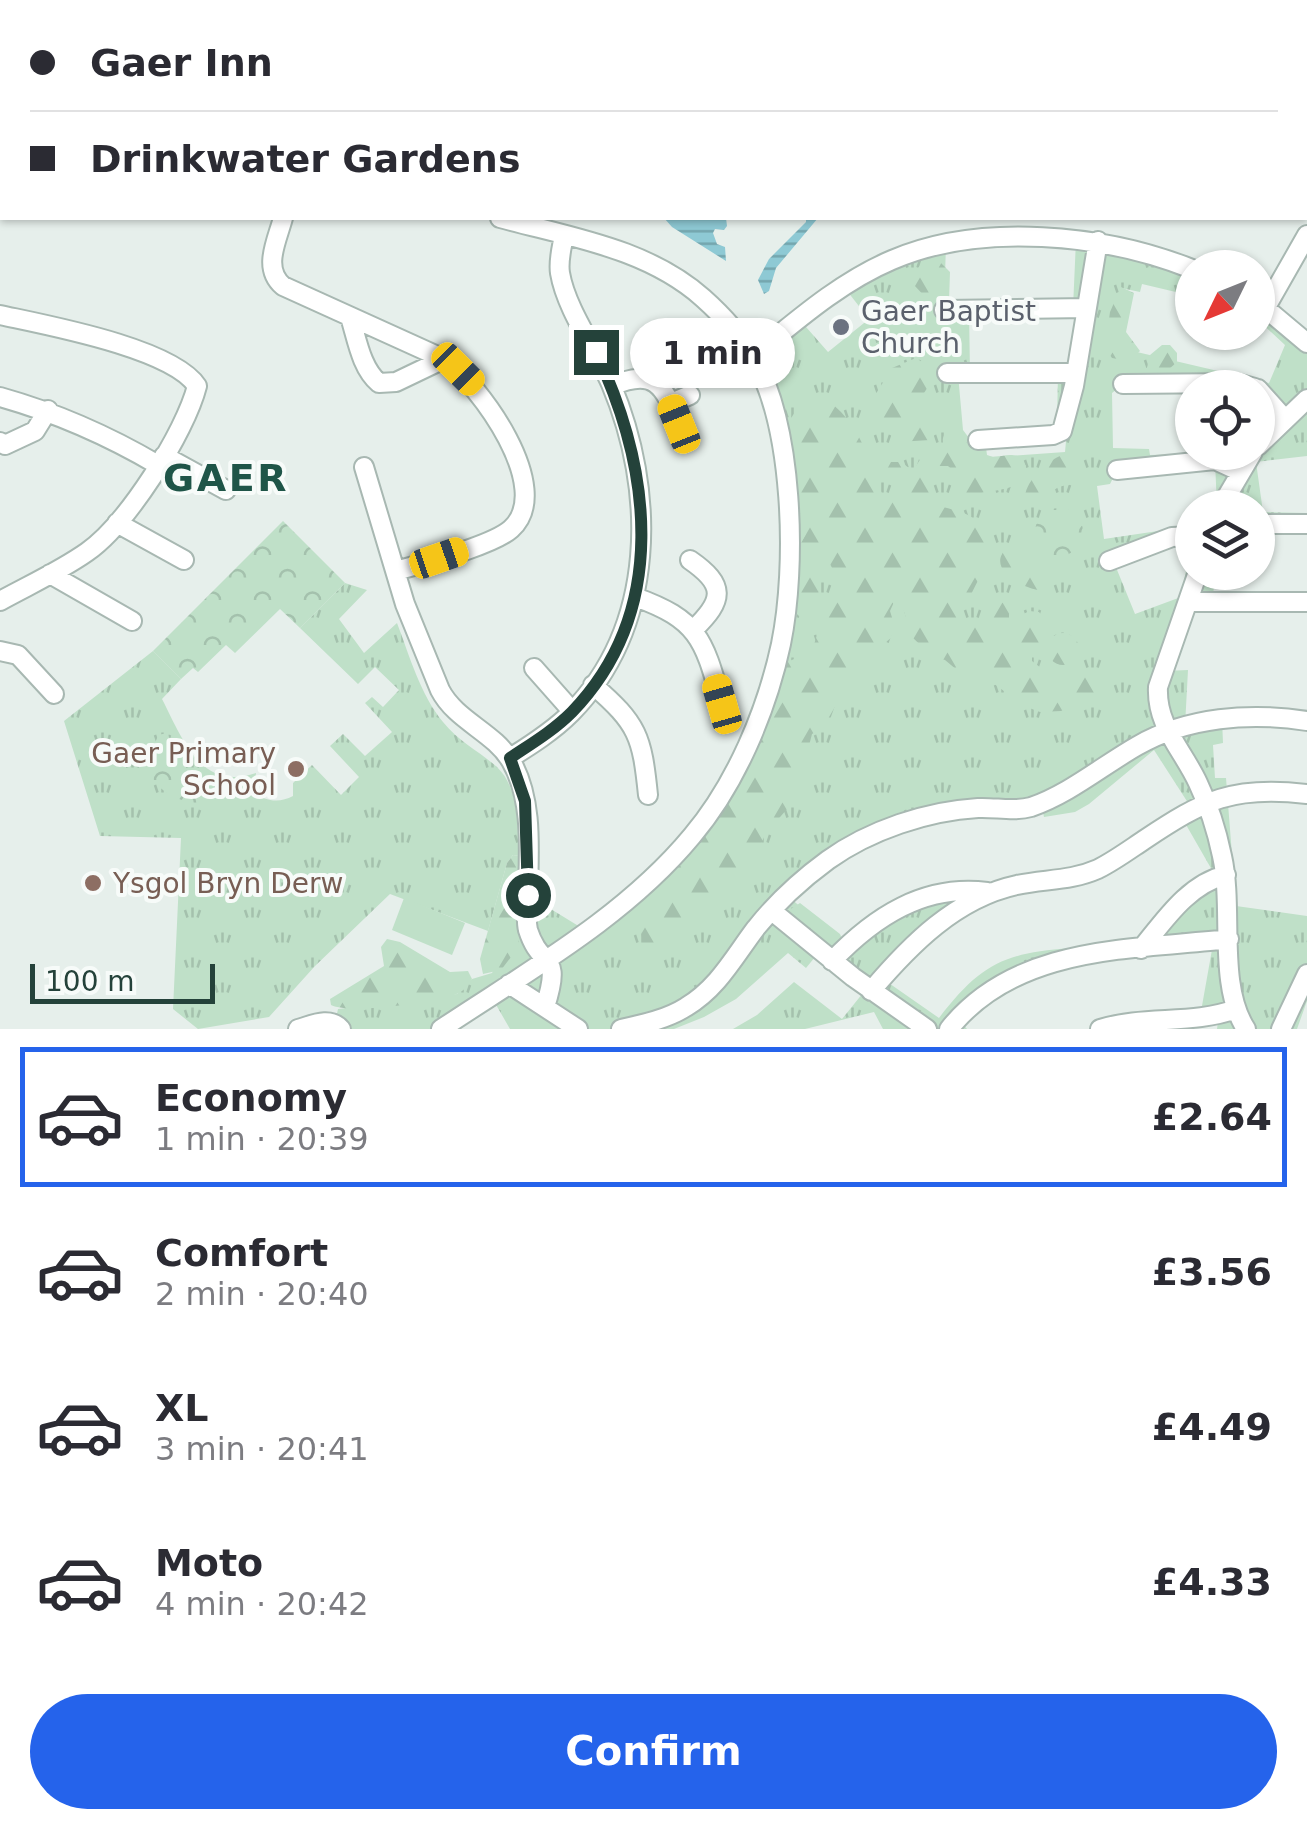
<!DOCTYPE html>
<meta charset="utf-8">
<style>
body{margin:0;font-family:"DejaVu Sans",sans-serif;background:#f2f2f3;color:#2b2b33;height:100vh;display:flex;flex-direction:column;font-size:38px;white-space:nowrap}
*{box-sizing:border-box;margin:0}
p{font-size:32px;color:#7c7c81}
.icon{flex:none;width:55px;height:55px;fill:none;stroke:currentColor;stroke-width:2;stroke-linecap:round;stroke-linejoin:round}
.map{position:relative;height:1029px;overflow:hidden}
.details{display:flex;flex-direction:column;background:#fff;flex:1}
.details>*{flex:none}
.hud{position:absolute;left:0px;top:0px;width:1308px;height:220px;box-shadow:0 2px 8px #0004;display:grid;align-content:center;height:220px;padding:0 30px;background:#fff}
.needle{width:65px;rotate:227deg}
.controls{position:absolute;left:1175px;top:250px;display:grid;gap:20px}
.controls a{display:grid;place-items:center;width:100px;height:100px;border-radius:50%;background:#fff;box-shadow:0 2px 8px #0004;font-size:50px}
.scale{position:absolute;left:30px;bottom:25px;width:185px;box-sizing:border-box;padding-left:10px;border:5px solid #24423a;border-top:0;font-size:28px;line-height:35px;white-space:nowrap;color:#24423a;-webkit-text-stroke:8px #f7fbf9;paint-order:stroke}
.end{position:absolute;width:45px;height:45px;margin:-22px;border:12px solid #24423a;background:#fff;box-shadow:0 0 0 5px #fff}
.from{border-radius:50%}
.bubble{position:absolute;height:70px;border-radius:35px;background:#fff;box-shadow:0 2px 8px #0004;font-size:32px;font-weight:600;line-height:70px;text-align:center}
.car{position:absolute;width:30px;height:60px;margin:-30px -15px;border-radius:12px;box-shadow:0 0 8px 2px #0007;background:linear-gradient(#f5c518 24%,#345 0 40%,#f5c518 0 76%,#345 0 86%,#f5c518 0)}
.hud b{display:flex;align-items:center;gap:35px;height:95px;font-size:38px}
.hud b+b{border-top:2px solid #e1e1e2}
.hud i{width:25px;height:25px;background:#2b2b33}
ul{padding:18px 0 0;list-style:none}
li{display:flex;align-items:center;gap:30px;height:140px;margin:0 20px 15px;padding:0 10px;border:5px solid transparent;border-radius:0px}
li div{flex:1}
li b{display:block;font-size:38px}
li em{font-style:normal;font-weight:600}
li.on{border-color:#2563eb}
li>.icon{width:90px;height:90px;stroke-width:1.5}
.action{display:flex;gap:20px;margin-top:auto;padding:20px 30px}
.action a{flex:1;height:115px;border-radius:60px;background:#2563eb;color:#fff;font-size:40px;font-weight:600;line-height:115px;text-align:center}
.map>svg:first-child{display:block}
.grass{fill:url(#grass-tufts);fill-rule:evenodd}
.forest{fill:url(#forest-firs)}
.park{fill:url(#park-crowns)}
.pitch{fill:#bfe0c8}
.water{fill:url(#water-rules)}
.lines{fill:none;stroke-linecap:round;stroke-linejoin:round}
.minor-casing{stroke:#a8b8b2;stroke-width:22}
.minor{stroke:#fff;stroke-width:18}
.rail{stroke:#5f7d75;stroke-width:4;stroke-dasharray:20 10;stroke-linecap:butt}
.route{stroke:#24423a;stroke-width:12}
.worship-dot{fill:#6b7280;stroke:#f7fbf9;stroke-width:4}
.education-dot{fill:#8d6e63;stroke:#f7fbf9;stroke-width:4}
.labels{text-anchor:middle;dominant-baseline:central;stroke-width:8;stroke-linejoin:round;paint-order:stroke}
.worship-label{font-size:28px;fill:#5b616d;stroke:#f7fbf9;text-anchor:start}
.education-label{font-size:28px;fill:#785e54;stroke:#f7fbf9;text-anchor:end}
.district-label{font-size:38px;font-weight:bold;letter-spacing:2.5px;fill:#1f5548;stroke:#f7fbf9}
</style>
<div class="map">
<svg width="1307" height="1029" viewBox="0 0 1307 1029">
<defs>
<pattern id="grass-tufts" width="24" height="20" patternUnits="userSpaceOnUse" patternTransform="scale(2.5)"><rect width="24" height="20" fill="#bfe0c8"/><path d="M3 7l-1-3M5 7V3M7 7l1-3M15 17l-1-3M17 17v-4M19 17l1-3" fill="none" stroke="#a4c1ad"/></pattern>
<pattern id="forest-firs" width="22" height="20" patternUnits="userSpaceOnUse" patternTransform="scale(2.5)"><rect width="22" height="20" fill="#bfe0c8"/><path d="M5 1l3.5 6h-7zM16 11l3.5 6h-7z" fill="#a4c1ad"/></pattern>
<pattern id="park-crowns" width="20" height="18" patternUnits="userSpaceOnUse" patternTransform="scale(2.5)"><rect width="20" height="18" fill="#bfe0c8"/><path d="M2 6a3 3 0 1 1 6 0M12 15a3 3 0 1 1 6 0" fill="none" stroke="#a4c1ad"/></pattern>
<pattern id="water-rules" width="6" height="5" patternUnits="userSpaceOnUse" patternTransform="scale(2.5)"><rect width="6" height="5" fill="#8ec9d4"/><path d="M0 2.5h6" fill="none" stroke="#74a5ad"/></pattern>
</defs>
<rect width="100%" height="100%" fill="#e6efeb"/>
<!-- grass -->
<path class="grass" d="M 1076,240 L 1192,269 L 1192,299 L 1179,296 L 1180,293 L 1142,284 L 1140,292 L 1121,288 L 1107,345 L 1269,383 L 1285,345 L 1258,320 L 1258,302 L 1307,343 L 1307,456 L 1256,462 L 1263,512 L 1307,513 L 1307,524 L 1258,524 L 1258,508 L 1217,507 L 1215,461 L 1117,470 L 1110,484 L 1097,486 L 1104,539 L 1192,526 L 1192,572 L 1216,573 L 1212,601 L 1189,602 L 1165,671 L 1188,670 L 1185,726 L 1222,719 L 1223,743 L 1213,745 L 1215,778 L 1226,778 L 1236,906 L 1307,916 L 1307,1001 L 1297,1029 L 1217,1029 L 1219,1015 L 1200,1017 L 1213,944 L 1141,949 L 1216,877 L 1181,816 L 1192,809 L 1154,750 L 1089,804 L 1075,812 L 1044,817 L 1041,804 L 980,808 L 863,840 L 788,896 L 845,946 L 884,916 L 975,891 L 883,979 L 939,1018 C 980,965 1003,953 1070,948 L 1071,957 L 1045,963 L 958,1019 L 967,1029 L 883,1029 L 874,1012 L 805,1029 L 733,1029 L 757,1015 L 794,982 L 842,1019 L 867,988 L 820,951 L 806,968 L 788,953 L 736,999 L 704,1017 L 674,1029 L 510,1029 L 491,996 L 441,1029 L 341,1029 L 335,1023 L 338,1009 L 457,994 L 472,979 L 492,973 L 519,924 L 528,895 L 585,930 L 639,891 L 726,787 L 781,643 L 785,469 L 753,356 L 799,319 L 828,352 L 869,319 L 844,287 L 946,244 L 944,309 L 969,309 L 970,374 L 958,374 L 963,430 L 969,438 L 985,440 L 987,455 L 993,457 L 1065,452 L 1066,441 L 1057,424 L 1058,373 L 1075,373 L 1087,309 L 1073,308 ZM 1123,384 L 1258,388 L 1258,452 L 1150,455 L 1149,449 L 1113,448 L 1112,393 ZM 1176,537 L 1187,565 L 1181,597 L 1135,614 L 1113,560 Z
M 345,583 L 367,590 L 339,619 L 364,653 L 397,623 C 410,657 420,694 443,722 C 459,742 479,751 497,767 C 520,789 517,827 519,856 L 513,855 L 507,863 L 488,931 L 390,894 L 315,966 L 269,1017 L 198,1029 L 173,1009 L 181,838 L 100,836 L 64,721 L 153,651 L 181,679 L 162,699 C 183,740 201,792 256,773 L 254,792 C 266,802 280,803 293,796 L 293,783 L 312,765 L 341,795 L 359,777 L 330,746 L 343,734 L 365,756 L 392,732 L 365,703 L 372,697 L 383,707 L 399,690 L 375,667 L 358,684 L 300,628 Z"/>
<!-- forest -->
<path class="forest" d="M 927,261 L 941,263 L 950,272 L 949,301 L 945,305 L 929,301 L 914,285 C 913,273 916,267 927,261 Z
M 1121,287 L 1134,293 L 1126,332 L 1140,351 L 1129,361 L 1112,358 L 1105,348 L 1110,312 Z
M 1162,345 L 1170,345 L 1177,353 L 1177,362 L 1160,377 L 1145,376 L 1150,355 Z
M 916,358 L 934,370 L 933,379 L 924,393 L 931,404 L 924,416 L 936,424 L 936,433 L 930,440 L 897,442 L 867,408 L 892,368 Z
M 822,396 C 862,424 866,455 883,496 L 891,499 L 896,495 L 896,486 L 885,473 L 891,462 L 901,462 L 913,471 L 924,453 C 958,444 932,446 950,427 L 954,426 C 963,437 969,449 983,455 C 1000,462 1015,445 1026,466 L 1021,482 C 1000,495 982,487 961,502 L 954,493 L 959,476 L 948,466 L 938,466 L 932,472 L 930,501 C 941,509 955,508 968,515 C 1011,539 973,585 961,615 L 965,620 L 990,622 L 992,606 L 1000,601 L 1009,606 L 1009,622 L 1029,611 L 1039,612 L 1051,627 L 1049,636 L 1032,651 L 1032,661 L 1050,675 L 1088,669 L 1103,679 L 1103,687 L 1096,695 L 1061,711 L 1040,712 L 1024,706 L 981,674 L 957,670 L 945,660 L 932,656 L 912,637 L 901,602 L 894,602 L 890,611 L 894,624 L 891,638 L 871,654 L 867,670 L 858,683 L 837,700 L 828,725 L 812,734 L 795,800 L 766,833 L 739,890 L 702,914 L 680,923 L 657,943 L 643,944 L 641,931 L 654,910 L 664,882 L 699,831 L 779,670 L 787,662 L 799,657 L 809,661 L 820,625 L 839,596 L 841,585 L 830,564 L 821,560 L 807,569 L 794,559 C 796,544 810,537 808,520 L 795,509 L 798,477 L 785,436 C 789,416 801,399 822,396 Z
M 1063,455 L 1074,457 L 1080,462 L 1082,471 L 1076,483 C 1071,485 1065,485 1059,487 C 1043,495 1049,515 1025,496 C 1027,480 1047,460 1063,455 Z
M 1012,544 C 1032,549 1062,569 1047,591 C 1023,591 979,566 1012,544 Z
M 805,577 L 813,577 C 822,587 819,597 814,609 L 800,617 L 795,612 L 797,581 Z
M1047 649a16 16 0 1 1 32 0a16 16 0 1 1-32 0Z
M 513,855 L 519,856 L 523,863 L 518,948 L 501,970 L 483,974 L 480,959 L 507,863 Z
M 800,903 L 840,934 L 843,941 L 832,952 L 789,916 L 789,910 Z
M 387,939 L 400,942 L 450,972 L 468,971 L 472,979 C 467,987 463,992 454,995 C 430,1002 352,1015 331,1005 L 330,999 L 384,966 L 381,947 Z"/>
<!-- park -->
<path class="park" d="M1035 532a24 24 0 1 1 48 0a24 24 0 1 1-48 0Z
M 283,521 L 345,583 L 300,628 L 280,609 L 235,653 L 226,645 L 198,672 L 193,668 L 181,679 L 153,651 Z
M 167,733 L 189,777 L 210,794 L 202,806 C 179,800 147,791 149,759 C 150,751 156,743 158,735 Z"/>
<!-- pitch -->
<path class="pitch" d="M 404,898 L 465,923 L 452,955 L 392,930 Z"/>
<!-- water -->
<path class="water" d="M 664,218 L 726,218 L 727,226 L 724,230 L 715,229 L 713,233 L 717,244 L 725,247 L 726,261 L 672,227 Z
M 806,218 L 818,218 L 776,268 L 769,291 L 764,294 L 758,280 L 769,259 L 806,222 Z"/>
<g class="lines">
<!-- minor casing -->
<g class="minor-casing">
<path id="minor" d="M 602,0 L 605,2
M 820,0 L 821,2
M 972,0 L 977,2
M 1246,0 L 1292,2
M 318,2 L 318,0
M 512,2 L 514,0
M 1305,5 L 1307,5
M 0,68 L 2,70
M 283,218 C 277,241 262,268 283,286 L 444,359 C 479,384 556,489 511,529 C 492,546 423,563 396,571
M 1258,302 L 1307,343
M 1266,307 L 1307,235
M 944,310 L 1087,308
M 0,315 C 46,325 172,348 197,386 C 185,433 127,524 87,552 C 60,571 29,585 0,601
M 350,317 C 357,339 361,368 379,383 L 396,382 L 444,359
M 753,356 C 796,321 840,282 892,260 C 980,222 1105,234 1192,269
M 947,373 L 1075,373
M 1123,384 L 1237,383 L 1255,388
M 612,386 C 654,368 663,384 679,423
M 1258,389 L 1284,418
M 0,397 C 57,413 107,435 158,465
M 671,403 L 690,395
M 978,440 L 1053,435 L 1062,431 L 1074,386 L 1098,241
M 0,442 L 5,445 L 35,431 L 48,410
M 1258,446 L 1307,399
M 164,456 L 226,490
M 364,467 L 405,604 L 440,690 C 456,721 494,732 511,761 C 533,799 529,849 528,891 C 528,904 525,918 528,930 C 541,971 563,950 545,1007
M 1117,470 L 1215,460 L 1239,471
M 1220,508 L 1253,452
M 117,523 L 184,560
M 1258,524 L 1307,524
M 690,560 C 726,585 724,600 694,629
M 1109,561 L 1172,537 L 1192,536
M 1198,572 L 1158,687 C 1156,726 1183,750 1198,783 C 1209,806 1217,832 1222,856 C 1234,909 1217,984 1246,1029
M 50,574 L 132,621
M 635,597 C 700,620 704,641 722,704
M 1189,602 L 1307,602
M 0,651 L 18,655 L 54,694
M 534,668 L 572,711
M 593,685 C 638,724 642,736 648,795
M 510,758 C 531,745 553,731 571,713 C 657,625 656,491 611,384 C 596,350 566,309 560,273 C 558,260 562,247 564,235
M 772,911 L 853,977 L 927,1029
M 1141,949 C 1164,921 1188,884 1226,875
M 832,961 C 874,917 924,884 987,892
M 509,984 L 578,1029
M 871,991 C 910,945 956,898 1017,885 C 1045,879 1071,881 1098,869 C 1114,861 1129,850 1144,840 C 1204,800 1233,785 1307,794
M 298,1029 C 312,1025 330,1016 341,1029
M 441,1029 C 528,971 625,917 692,836 C 736,784 767,710 781,644 C 797,566 794,425 752,355 C 739,333 722,315 703,298 C 647,248 569,237 500,218
M 621,1029 C 644,1024 667,1019 686,1007 C 718,988 734,957 756,928 C 776,903 802,879 828,860 C 870,830 927,811 978,808 C 995,807 1014,812 1031,807 C 1069,794 1102,766 1137,746 C 1187,717 1250,712 1307,721
M 949,1029 C 1016,945 1131,950 1229,939
M 1100,1029 C 1145,1015 1192,1025 1236,1009
M 1281,1029 L 1307,974"/>
</g>
<!-- minor -->
<use href="#minor" class="minor"/>
<!-- rail -->
<path class="rail" d="M 1088,0 L 1092,2
M 1305,114 L 1307,115
M 1305,163 L 1307,164"/>
</g>
<g class="lines">
<!-- route -->
<path class="route" d="M 528,895 L 525,801 L 510,758 C 531,744 553,731 572,712 C 670,610 651,469 596,352"/>
</g>
<!-- markers -->
<circle class="worship-dot" cx="841" cy="327" r="10"/>
<g class="education-dot">
<circle cx="296" cy="769" r="10"/>
<circle cx="93" cy="883" r="10"/>
</g>
<g class="labels">
<!-- worship labels -->
<g class="worship-label">
<text x="861" y="311">Gaer Baptist<tspan x="861" dy="32">Church</tspan></text>
</g>
<!-- education labels -->
<g class="education-label">
<text x="276" y="753">Gaer Primary<tspan x="276" dy="32">School</tspan></text>
<text x="113" y="883" text-anchor="start">Ysgol Bryn Derw</text>
</g>
<!-- district labels -->
<g class="district-label">
<text x="226" y="478">GAER</text>
</g>
</g>
</svg>
<div class="controls">
<a><svg class="needle" viewBox="-14 -14 28 28"><path d="M0-13l5 13h-10z" fill="#e53935"/><path d="M0 13l5-13h-10z" fill="#7c7c81"/></svg></a>
<a><svg class="icon" aria-label="locate" viewBox="0 0 24 24"><circle cx="12" cy="12" r="6"/><path d="M12 2v4M12 18v4M2 12h4M18 12h4"/></svg></a>
<a><svg class="icon" aria-label="layers" viewBox="0 0 24 24"><path d="M12 4l9 5-9 5-9-5zM3 14l9 5 9-5"/></svg></a>
</div>
<div class="scale">100 m</div>
<i class="end from" style="left:528px;top:895px"></i>
<i class="end" style="left:596px;top:352px"></i>
<div class="bubble" style="left:630px;top:318px;width:165px">1 min</div>
<i class="car" style="left:458px;top:369px;rotate:135deg"></i>
<i class="car" style="left:679px;top:424px;rotate:338deg"></i>
<i class="car" style="left:439px;top:558px;rotate:71deg"></i>
<i class="car" style="left:722px;top:704px;rotate:344deg"></i>
<div class="hud">
<b><i class="from"></i>Gaer Inn</b>
<b><i></i>Drinkwater Gardens</b>
</div>
</div>
<section class="details">
<ul>
<li class="on"><svg class="icon" aria-label="car" viewBox="0 0 24 24"><path d="M5 17H2v-5l4-1 3-4h7l3 4 3 1v5h-3M9 17h6M6 11h13"/><circle cx="7" cy="17" r="2"/><circle cx="17" cy="17" r="2"/></svg><div><b>Economy</b><p>1 min · 20:39</p></div><em>£2.64</em></li>
<li><svg class="icon" aria-label="car" viewBox="0 0 24 24"><path d="M5 17H2v-5l4-1 3-4h7l3 4 3 1v5h-3M9 17h6M6 11h13"/><circle cx="7" cy="17" r="2"/><circle cx="17" cy="17" r="2"/></svg><div><b>Comfort</b><p>2 min · 20:40</p></div><em>£3.56</em></li>
<li><svg class="icon" aria-label="car" viewBox="0 0 24 24"><path d="M5 17H2v-5l4-1 3-4h7l3 4 3 1v5h-3M9 17h6M6 11h13"/><circle cx="7" cy="17" r="2"/><circle cx="17" cy="17" r="2"/></svg><div><b>XL</b><p>3 min · 20:41</p></div><em>£4.49</em></li>
<li><svg class="icon" aria-label="car" viewBox="0 0 24 24"><path d="M5 17H2v-5l4-1 3-4h7l3 4 3 1v5h-3M9 17h6M6 11h13"/><circle cx="7" cy="17" r="2"/><circle cx="17" cy="17" r="2"/></svg><div><b>Moto</b><p>4 min · 20:42</p></div><em>£4.33</em></li>
</ul>
<div class="action"><a>Confirm</a></div>
</section>
